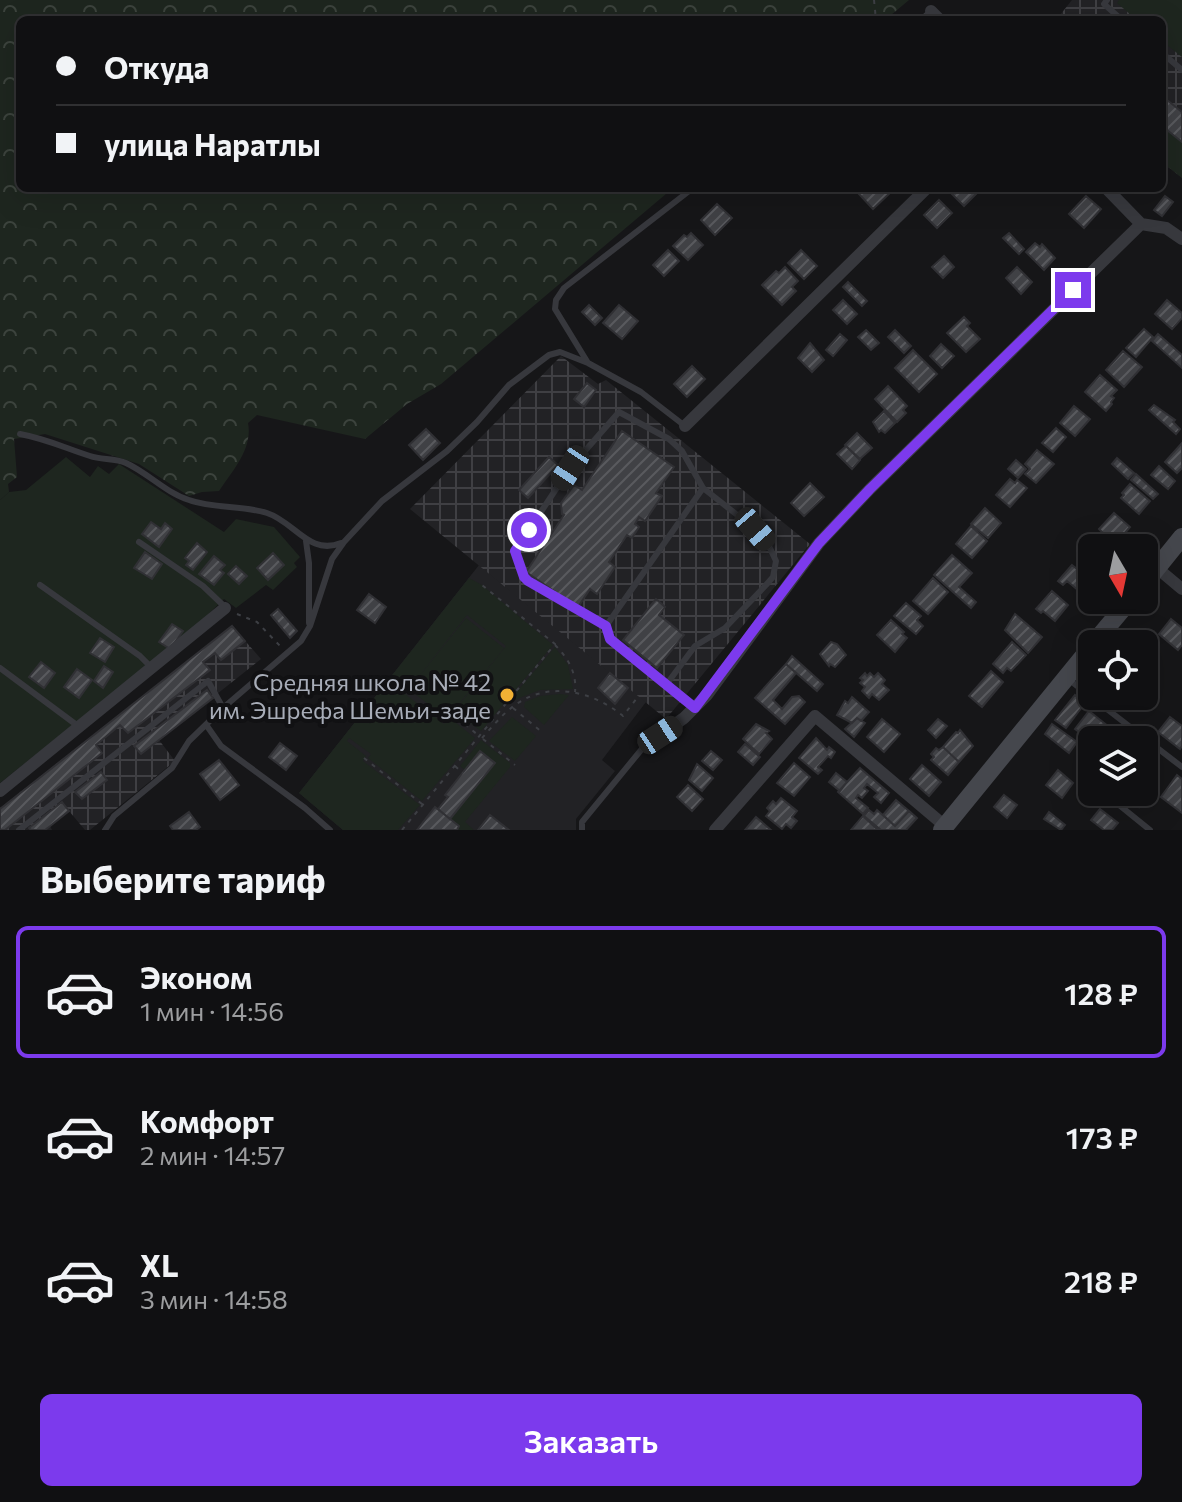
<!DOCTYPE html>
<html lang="ru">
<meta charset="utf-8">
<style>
body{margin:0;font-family:Commissioner,sans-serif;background:#19191b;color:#f1f3f6;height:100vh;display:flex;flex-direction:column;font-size:30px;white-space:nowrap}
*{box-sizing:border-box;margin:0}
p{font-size:26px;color:#9c9d9f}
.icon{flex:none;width:44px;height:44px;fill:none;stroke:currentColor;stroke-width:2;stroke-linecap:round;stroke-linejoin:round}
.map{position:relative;height:830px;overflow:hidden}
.side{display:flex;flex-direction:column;background:#101012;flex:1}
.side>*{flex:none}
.top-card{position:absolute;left:16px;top:16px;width:1150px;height:176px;border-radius:12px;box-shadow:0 8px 32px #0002,0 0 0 2px #303032;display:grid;align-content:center;height:176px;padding:0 40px;background:#101012}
.needle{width:52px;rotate:171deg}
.buttons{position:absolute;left:1078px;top:534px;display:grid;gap:16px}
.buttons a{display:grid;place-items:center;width:80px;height:80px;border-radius:12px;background:#101012;box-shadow:0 8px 32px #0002,0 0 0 2px #303032;font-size:40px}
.end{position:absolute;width:36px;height:36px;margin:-18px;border:10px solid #7c3aed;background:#fff;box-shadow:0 0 0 4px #fff}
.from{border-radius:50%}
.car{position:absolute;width:24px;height:48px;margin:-24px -12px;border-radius:10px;box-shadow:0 0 6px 2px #0007;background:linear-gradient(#222 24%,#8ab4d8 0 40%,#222 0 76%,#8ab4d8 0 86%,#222 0)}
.top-card b{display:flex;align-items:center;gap:28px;height:76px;font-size:30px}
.top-card b+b{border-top:2px solid #303032}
.top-card i{width:20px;height:20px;background:#f1f3f6}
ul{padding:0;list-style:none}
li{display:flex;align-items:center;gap:24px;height:132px;margin:0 16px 12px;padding:0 24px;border:4px solid transparent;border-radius:12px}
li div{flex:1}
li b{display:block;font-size:30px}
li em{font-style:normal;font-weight:600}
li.current{border-color:#7c3aed}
li>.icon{width:72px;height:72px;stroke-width:1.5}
h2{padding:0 40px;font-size:36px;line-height:96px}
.cta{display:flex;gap:16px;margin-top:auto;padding:16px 40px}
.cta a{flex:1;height:92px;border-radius:12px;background:#7c3aed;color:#fff;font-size:32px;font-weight:600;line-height:92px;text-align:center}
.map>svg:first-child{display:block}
.built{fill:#222225}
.industrial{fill:url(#industrial-grid)}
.green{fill:#1e261f;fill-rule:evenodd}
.forest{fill:url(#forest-crowns)}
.building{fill:url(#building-hatch);stroke:#303034;stroke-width:2}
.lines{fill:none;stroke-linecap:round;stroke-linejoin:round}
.path{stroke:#3d3f44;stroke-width:2;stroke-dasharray:4 6;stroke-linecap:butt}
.lane{stroke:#37383d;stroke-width:6}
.street{stroke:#37383d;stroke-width:12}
.secondary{stroke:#45474d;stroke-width:18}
.route{stroke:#7c3aed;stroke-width:10}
.poi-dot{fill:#f2b134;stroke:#111113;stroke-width:3}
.labels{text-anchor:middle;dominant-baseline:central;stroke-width:8;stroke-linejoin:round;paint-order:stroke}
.poi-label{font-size:24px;fill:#a8adb8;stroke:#111113;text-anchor:end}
</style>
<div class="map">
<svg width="1182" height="830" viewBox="0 0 1182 830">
<defs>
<pattern id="industrial-grid" width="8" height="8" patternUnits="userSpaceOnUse" patternTransform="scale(2)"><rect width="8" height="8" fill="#222225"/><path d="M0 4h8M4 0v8" fill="none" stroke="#3f3f43"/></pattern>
<pattern id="forest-crowns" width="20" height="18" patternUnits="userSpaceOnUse" patternTransform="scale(2)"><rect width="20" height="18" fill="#1e261f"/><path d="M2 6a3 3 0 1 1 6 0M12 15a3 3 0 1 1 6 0" fill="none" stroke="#3c433d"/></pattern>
<pattern id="building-hatch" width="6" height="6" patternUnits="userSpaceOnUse" patternTransform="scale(2)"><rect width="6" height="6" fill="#404145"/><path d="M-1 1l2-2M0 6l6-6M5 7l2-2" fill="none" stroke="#595a5e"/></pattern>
</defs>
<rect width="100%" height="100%" fill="#161618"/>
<!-- built -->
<path class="built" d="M 479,565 L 646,702 L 602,760 L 615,771 L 576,819 L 576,830 L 343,830 L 299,793 Z"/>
<!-- industrial -->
<path class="industrial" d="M 1072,0 L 1182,0 L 1182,178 L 1162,162 L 1162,20 L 1056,20 Z
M 561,356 L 598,384 L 606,380 L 810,544 L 666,719 L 410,509 Z
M 232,626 L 261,659 L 159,740 L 175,761 L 90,830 L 85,830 L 69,811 L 50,826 L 52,830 L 0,830 L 0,808 Z"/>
<!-- green -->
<path class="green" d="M 1119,0 L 1182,0 L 1182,57 L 1162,41 L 1162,20 L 1137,20 L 1117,3 Z
M 1162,126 L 1182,142 L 1182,178 L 1162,162 Z
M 66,457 L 90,477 L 98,466 L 109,474 L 119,464 L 224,532 L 236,519 L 274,527 L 300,557 L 294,563 L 297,567 L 273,590 L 266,585 L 236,608 L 224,599 L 189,633 L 0,783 L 0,500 L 9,492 L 26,490 Z
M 469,578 L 482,585 L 553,645 L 481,731 L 460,715 L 455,722 L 475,738 L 422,801 L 368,758 L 371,754 L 349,738 L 347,741 L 366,756 L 363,761 L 420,805 L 398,830 L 343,830 L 299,793 ZM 467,615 L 506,646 L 444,724 L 405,694 Z
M 466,618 L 504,648 L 447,719 L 409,689 Z
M 555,647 L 568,665 L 573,689 L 540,690 L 507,703 Z
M 560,694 L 569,695 L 544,725 L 524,707 L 525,702 L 540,696 Z
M 512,717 L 536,736 L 515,761 L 489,741 Z
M 481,740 L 510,763 L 510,767 L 465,822 L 474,830 L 457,830 L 459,826 L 450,819 L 495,763 L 480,752 L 465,770 L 460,766 Z"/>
<!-- forest -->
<path class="forest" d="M 0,0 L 909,0 L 885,20 L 20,20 L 20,188 L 673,188 L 441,384 L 407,404 L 365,439 L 257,415 L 248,423 C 253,449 232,471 219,491 L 202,492 L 189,496 L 139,464 L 45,434 L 14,439 L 17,477 L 8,484 L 9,492 L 0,500 Z"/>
<!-- building -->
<path class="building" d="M 1162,96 L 1182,112 L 1182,142 L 1162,126 Z
M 865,188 L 887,188 L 891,192 L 873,209 L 859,194 Z
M 957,188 L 982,188 L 964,206 L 951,193 Z
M 1086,196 L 1101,209 L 1084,228 L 1069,214 Z
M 1165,196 L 1173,202 L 1162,216 L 1154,210 Z
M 939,200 L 952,213 L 937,228 L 924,215 Z
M 717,204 L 732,218 L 715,235 L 701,220 Z
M 691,233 L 703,245 L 688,260 L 673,246 L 684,235 L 687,237 Z
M 1009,233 L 1024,249 L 1019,254 L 1003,238 Z
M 1035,243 L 1040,247 L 1042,244 L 1055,258 L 1044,270 L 1026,252 Z
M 668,250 L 679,261 L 664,276 L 653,265 Z
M 801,250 L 817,266 L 804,279 L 788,263 Z
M 944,256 L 954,267 L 943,278 L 932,267 Z
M 785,267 L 798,281 L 792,287 L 796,291 L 782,305 L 762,285 L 776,271 L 779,273 Z
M 1017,267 L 1032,282 L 1021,294 L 1006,278 Z
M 848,282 L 867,301 L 862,306 L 843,287 Z
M 843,300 L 857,314 L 847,324 L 833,310 Z
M 1167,300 L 1182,313 L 1182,318 L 1172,329 L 1155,314 Z
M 589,305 L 602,318 L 595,325 L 582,312 Z
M 619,305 L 638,321 L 622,339 L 603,323 Z
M 964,317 L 970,323 L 967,326 L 980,339 L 966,352 L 947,333 Z
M 1144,329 L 1153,337 L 1136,357 L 1126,348 Z
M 866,330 L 879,343 L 871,350 L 858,337 Z
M 895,330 L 911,346 L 904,353 L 888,337 Z
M 840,334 L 847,340 L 833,356 L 826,350 Z
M 1158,334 L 1182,355 L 1182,368 L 1152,341 Z
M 810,343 L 824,360 L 812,372 L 798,358 Z
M 941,344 L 954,356 L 942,368 L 930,356 Z
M 913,350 L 937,374 L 919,392 L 895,368 Z
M 1123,351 L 1142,367 L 1124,387 L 1106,370 Z
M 692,366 L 705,379 L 687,397 L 674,384 Z
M 1100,375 L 1117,390 L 1111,396 L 1114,398 L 1111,402 L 1112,404 L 1106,411 L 1085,392 Z
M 587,383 L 596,390 L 584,407 L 574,399 Z
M 888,386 L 907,406 L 903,410 L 906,413 L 897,422 L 875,399 Z
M 1154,405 L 1175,420 L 1173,422 L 1180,429 L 1176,434 L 1149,410 Z
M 1074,406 L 1090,419 L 1075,436 L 1060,423 Z
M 884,411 L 895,423 L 885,433 L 881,430 L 879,432 L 873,422 Z
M 1056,428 L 1066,437 L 1053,452 L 1042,443 Z
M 426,429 L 440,443 L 423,460 L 409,445 Z
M 622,431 L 674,467 L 656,493 L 662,496 L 645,521 L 639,517 L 635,524 L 639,527 L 632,538 L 627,535 L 609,562 L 615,567 L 597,594 L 590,589 L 578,607 L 574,605 L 571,610 L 551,596 L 554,591 L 526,572 L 564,515 L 562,514 L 561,503 L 574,485 L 582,490 Z
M 857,433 L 872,448 L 860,459 L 845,445 Z
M 1182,443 L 1182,468 L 1177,473 L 1165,462 Z
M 846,446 L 860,460 L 852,469 L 837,454 Z
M 1037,450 L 1054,464 L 1036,483 L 1025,474 L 1030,469 L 1025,464 Z
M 549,457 L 558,465 L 528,498 L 519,490 Z
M 1117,458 L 1134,473 L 1128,479 L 1112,464 Z
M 1016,460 L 1026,469 L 1018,478 L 1008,469 Z
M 1159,466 L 1175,481 L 1168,489 L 1151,475 Z
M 1136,474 L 1158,494 L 1153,499 L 1131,480 Z
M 1010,479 L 1015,483 L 1017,480 L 1027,488 L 1010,507 L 996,495 Z
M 810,483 L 824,497 L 804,516 L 791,503 Z
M 1130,484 L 1150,501 L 1139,514 L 1121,498 L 1124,495 L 1122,493 Z
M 985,508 L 1001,523 L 988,538 L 971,524 Z
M 1114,513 L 1130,527 L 1113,547 L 1102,537 L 1104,534 L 1099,529 Z
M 151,522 L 161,529 L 165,523 L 172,529 L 159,547 L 142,534 Z
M 971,526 L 987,541 L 972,558 L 956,544 Z
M 1098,541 L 1107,548 L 1092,548 L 1092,571 L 1081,561 Z
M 197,543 L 207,552 L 193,570 L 186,565 L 189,561 L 185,558 Z
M 145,552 L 162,564 L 152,579 L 134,568 Z
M 273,553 L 284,565 L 268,580 L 257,568 Z
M 952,555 L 972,573 L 959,587 L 976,602 L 971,608 L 934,575 Z
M 214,556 L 225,565 L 220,570 L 224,573 L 214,585 L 199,574 Z
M 1072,565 L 1088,578 L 1078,590 L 1067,581 L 1063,585 L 1058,581 Z
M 236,566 L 247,576 L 239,584 L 228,574 Z
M 933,578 L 948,592 L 928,614 L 913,601 Z
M 1052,591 L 1068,605 L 1055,621 L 1043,611 L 1041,613 L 1036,609 Z
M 369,594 L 386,607 L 375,623 L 357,610 Z
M 656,599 L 665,607 L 659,615 L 684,635 L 657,668 L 623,640 Z
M 906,603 L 921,616 L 917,620 L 923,626 L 916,634 L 894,616 Z
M 278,609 L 297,631 L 290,638 L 271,615 Z
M 1015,614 L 1042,637 L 1028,653 L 1005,630 Z
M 1171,619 L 1182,628 L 1182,645 L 1178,650 L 1159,634 Z
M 891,620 L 904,632 L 902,634 L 907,638 L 895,652 L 877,635 Z
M 172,624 L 183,631 L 170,649 L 159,642 Z
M 232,626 L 245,641 L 221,660 L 215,653 L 203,662 L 210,670 L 128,733 L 120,725 L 96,745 L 102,753 L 5,830 L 0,830 L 0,809 Z
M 100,638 L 114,647 L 105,662 L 90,653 Z
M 831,642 L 837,644 L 846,655 L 835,667 L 830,664 L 829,666 L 820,654 Z
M 1012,642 L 1026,655 L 1011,671 L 1007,668 L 1003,673 L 993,664 Z
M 792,656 L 823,684 L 817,691 L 786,664 Z
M 41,662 L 55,673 L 44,688 L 29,677 Z
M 786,664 L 796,673 L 773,700 L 782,709 L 792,697 L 799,696 L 805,702 L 785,724 L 755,698 Z
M 104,666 L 113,672 L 103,688 L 94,681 Z
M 77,669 L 92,680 L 79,698 L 64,687 Z
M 991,671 L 1003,682 L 982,707 L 969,696 Z
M 610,673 L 628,688 L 615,704 L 598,688 Z
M 865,673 L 867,676 L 870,673 L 874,677 L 878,673 L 885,680 L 882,684 L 889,690 L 879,700 L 872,694 L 869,698 L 862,691 L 865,687 L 860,683 L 863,680 L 860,678 Z
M 207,690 L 213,698 L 141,754 L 134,746 Z
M 1075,695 L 1085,703 L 1066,728 L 1055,720 Z
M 852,697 L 869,712 L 861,721 L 857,718 L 852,723 L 837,715 L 845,701 L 848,703 Z
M 1089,711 L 1123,738 L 1121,740 L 1092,741 L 1075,729 Z
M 1170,717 L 1182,726 L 1182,746 L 1180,749 L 1158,732 Z
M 857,718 L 865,723 L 854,737 L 845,729 Z
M 882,719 L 900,734 L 884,752 L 867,737 Z
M 938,719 L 947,726 L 936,738 L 928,730 Z
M 756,724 L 769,731 L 766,733 L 772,739 L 759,754 L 743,739 Z
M 1052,724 L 1077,742 L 1069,753 L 1045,734 Z
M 960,730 L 973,746 L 959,762 L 943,747 L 956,732 L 958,733 Z
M 816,738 L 827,750 L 829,747 L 835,752 L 831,758 L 828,756 L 818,767 L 822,770 L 818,774 L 799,758 Z
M 280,743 L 297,756 L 286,770 L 269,757 Z
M 745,744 L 760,757 L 753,765 L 738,752 Z
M 943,747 L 959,762 L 948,775 L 931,760 L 934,757 L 931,754 L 936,748 L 939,750 Z
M 480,751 L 495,763 L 450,819 L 438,809 L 448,797 L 445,795 Z
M 711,751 L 722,760 L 713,770 L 702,761 Z
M 219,760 L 239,785 L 220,800 L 200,774 Z
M 794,763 L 810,777 L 794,796 L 777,783 Z
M 697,764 L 713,778 L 702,791 L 689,780 Z
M 922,765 L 941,782 L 929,796 L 910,779 Z
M 860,768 L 889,793 L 881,803 L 874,797 L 878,793 L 867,784 L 864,788 L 868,791 L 862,798 L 858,795 L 856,798 L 868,808 L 863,814 L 838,792 Z
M 1058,770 L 1073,783 L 1062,798 L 1046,785 Z
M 101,772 L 107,780 L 82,799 L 75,792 Z
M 836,773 L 847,782 L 840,791 L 829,782 Z
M 1177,775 L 1182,779 L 1182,813 L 1161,797 Z
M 688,785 L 703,799 L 692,811 L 677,797 Z
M 1120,792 L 1144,792 L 1148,795 L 1139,807 Z
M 1004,795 L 1017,805 L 1007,818 L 994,807 Z
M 781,798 L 797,811 L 792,817 L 797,821 L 791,828 L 786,824 L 782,829 L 766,816 L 770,811 L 767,808 L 773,801 L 776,804 Z
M 896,800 L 909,811 L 895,826 L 883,815 Z
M 62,802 L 69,811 L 45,830 L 31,830 L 29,828 Z
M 435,807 L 459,826 L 457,830 L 417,830 Z
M 1100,809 L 1118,823 L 1112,830 L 1104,830 L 1091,820 Z
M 869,810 L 874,814 L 877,810 L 895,826 L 909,811 L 917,818 L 906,830 L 881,830 L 864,816 Z
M 189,812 L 200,827 L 196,830 L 173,830 L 170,826 Z
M 1049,812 L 1065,825 L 1061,830 L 1044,819 Z
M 490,815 L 509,830 L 478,830 Z
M 863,816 L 878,830 L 851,830 Z
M 756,817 L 771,830 L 745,830 Z"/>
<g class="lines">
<!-- path -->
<path class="path" d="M 874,0 L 876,20
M 237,614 L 257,622 L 282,648
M 555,645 C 568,658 577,673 575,692
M 513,708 L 543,733
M 457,718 L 478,735
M 482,738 C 493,726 504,712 518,703 C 551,681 594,692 623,716 L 637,698
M 483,739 L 515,765
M 364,758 L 422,804
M 455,766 L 463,773
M 402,830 L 555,644 L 482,585"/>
<!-- lane -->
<path class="lane" d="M 1107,0 L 1104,4 L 1122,20
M 921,20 L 931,11
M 1162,53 L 1182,70
M 588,363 L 641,392 L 685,426
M 20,434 C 47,439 65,448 90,456 C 101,460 115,458 126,463 C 148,473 166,493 189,500 C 214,509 242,505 267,513 C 295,522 309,556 341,543
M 306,541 L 309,563 L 309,623
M 139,542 L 203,586 L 225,607
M 40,585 L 140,656 L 152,668
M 606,626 L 703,488
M 0,668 L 78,726
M 1068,679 L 1182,767
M 666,685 L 695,646 L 725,628 L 766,585 L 773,577 L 776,561 L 768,544 L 755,529 L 703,488 L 682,451 L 669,439 L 619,412 L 570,468 L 515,551 L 524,577 L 528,581 L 606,626 L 610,639 L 695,708
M 207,726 L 221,746 L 305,808 L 330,830
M 1108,796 L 1150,830
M 19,830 L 208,681 L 223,708
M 105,830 L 114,816 L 172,768 L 189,741 L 223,708 L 301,641 L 310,626 L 332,559 L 344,542 L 382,501 L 447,451 L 477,422 L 509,385 L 549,355 L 560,352 L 588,363 L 555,309 L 556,300 L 564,288 L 693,188
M 582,830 L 582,822 L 646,744"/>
<!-- street -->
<path class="street" d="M 931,11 L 940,20
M 1106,188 L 1141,224 L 1166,228 L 1182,239
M 685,426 L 927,188
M 1157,568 L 1182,589
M 647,744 L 684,718 L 707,695 L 819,543 L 870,489 L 1141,224
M 0,791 L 225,608
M 715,830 L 815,716 L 945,826"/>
<!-- secondary -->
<path class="secondary" d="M 1144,584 L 1182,537
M 1093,644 L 1130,600
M 942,830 L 1092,646"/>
</g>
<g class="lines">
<!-- route -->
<path class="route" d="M 529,530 L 515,551 L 524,577 L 528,581 L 606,626 L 610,639 L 695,708 L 819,543 L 870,489 L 1073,290"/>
</g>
<!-- markers -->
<circle class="poi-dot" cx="507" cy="695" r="8"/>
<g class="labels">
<!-- poi labels -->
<g class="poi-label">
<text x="491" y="681">Средняя школа № 42<tspan x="491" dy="28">им. Эшрефа Шемьи-заде</tspan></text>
</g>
</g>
</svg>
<div class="buttons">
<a><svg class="needle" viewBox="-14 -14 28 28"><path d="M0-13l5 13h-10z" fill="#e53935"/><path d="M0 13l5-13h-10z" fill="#9c9d9f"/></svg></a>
<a><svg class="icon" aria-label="locate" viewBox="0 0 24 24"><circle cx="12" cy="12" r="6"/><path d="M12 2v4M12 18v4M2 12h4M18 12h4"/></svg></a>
<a><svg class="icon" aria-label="layers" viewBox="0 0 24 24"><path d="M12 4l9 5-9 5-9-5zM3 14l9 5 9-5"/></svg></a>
</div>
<i class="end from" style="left:529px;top:530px"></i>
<i class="end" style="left:1073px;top:290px"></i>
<i class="car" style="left:570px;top:468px;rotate:213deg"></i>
<i class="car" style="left:755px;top:529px;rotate:139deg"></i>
<i class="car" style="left:660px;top:735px;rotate:57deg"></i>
<div class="top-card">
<b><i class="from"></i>Откуда</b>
<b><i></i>улица Наратлы</b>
</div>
</div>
<section class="side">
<h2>Выберите тариф</h2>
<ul>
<li class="current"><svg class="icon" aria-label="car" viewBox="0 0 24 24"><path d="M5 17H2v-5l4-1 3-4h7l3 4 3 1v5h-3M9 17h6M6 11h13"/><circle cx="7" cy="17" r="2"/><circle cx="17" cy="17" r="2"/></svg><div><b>Эконом</b><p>1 мин · 14:56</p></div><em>128 ₽</em></li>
<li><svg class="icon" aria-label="car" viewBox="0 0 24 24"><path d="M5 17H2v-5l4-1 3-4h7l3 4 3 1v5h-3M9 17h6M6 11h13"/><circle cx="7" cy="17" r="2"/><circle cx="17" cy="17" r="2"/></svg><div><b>Комфорт</b><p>2 мин · 14:57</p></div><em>173 ₽</em></li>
<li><svg class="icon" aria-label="car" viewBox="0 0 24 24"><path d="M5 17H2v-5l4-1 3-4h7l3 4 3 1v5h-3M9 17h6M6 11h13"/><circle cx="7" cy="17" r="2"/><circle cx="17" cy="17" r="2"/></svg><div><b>XL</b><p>3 мин · 14:58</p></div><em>218 ₽</em></li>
</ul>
<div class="cta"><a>Заказать</a></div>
</section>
